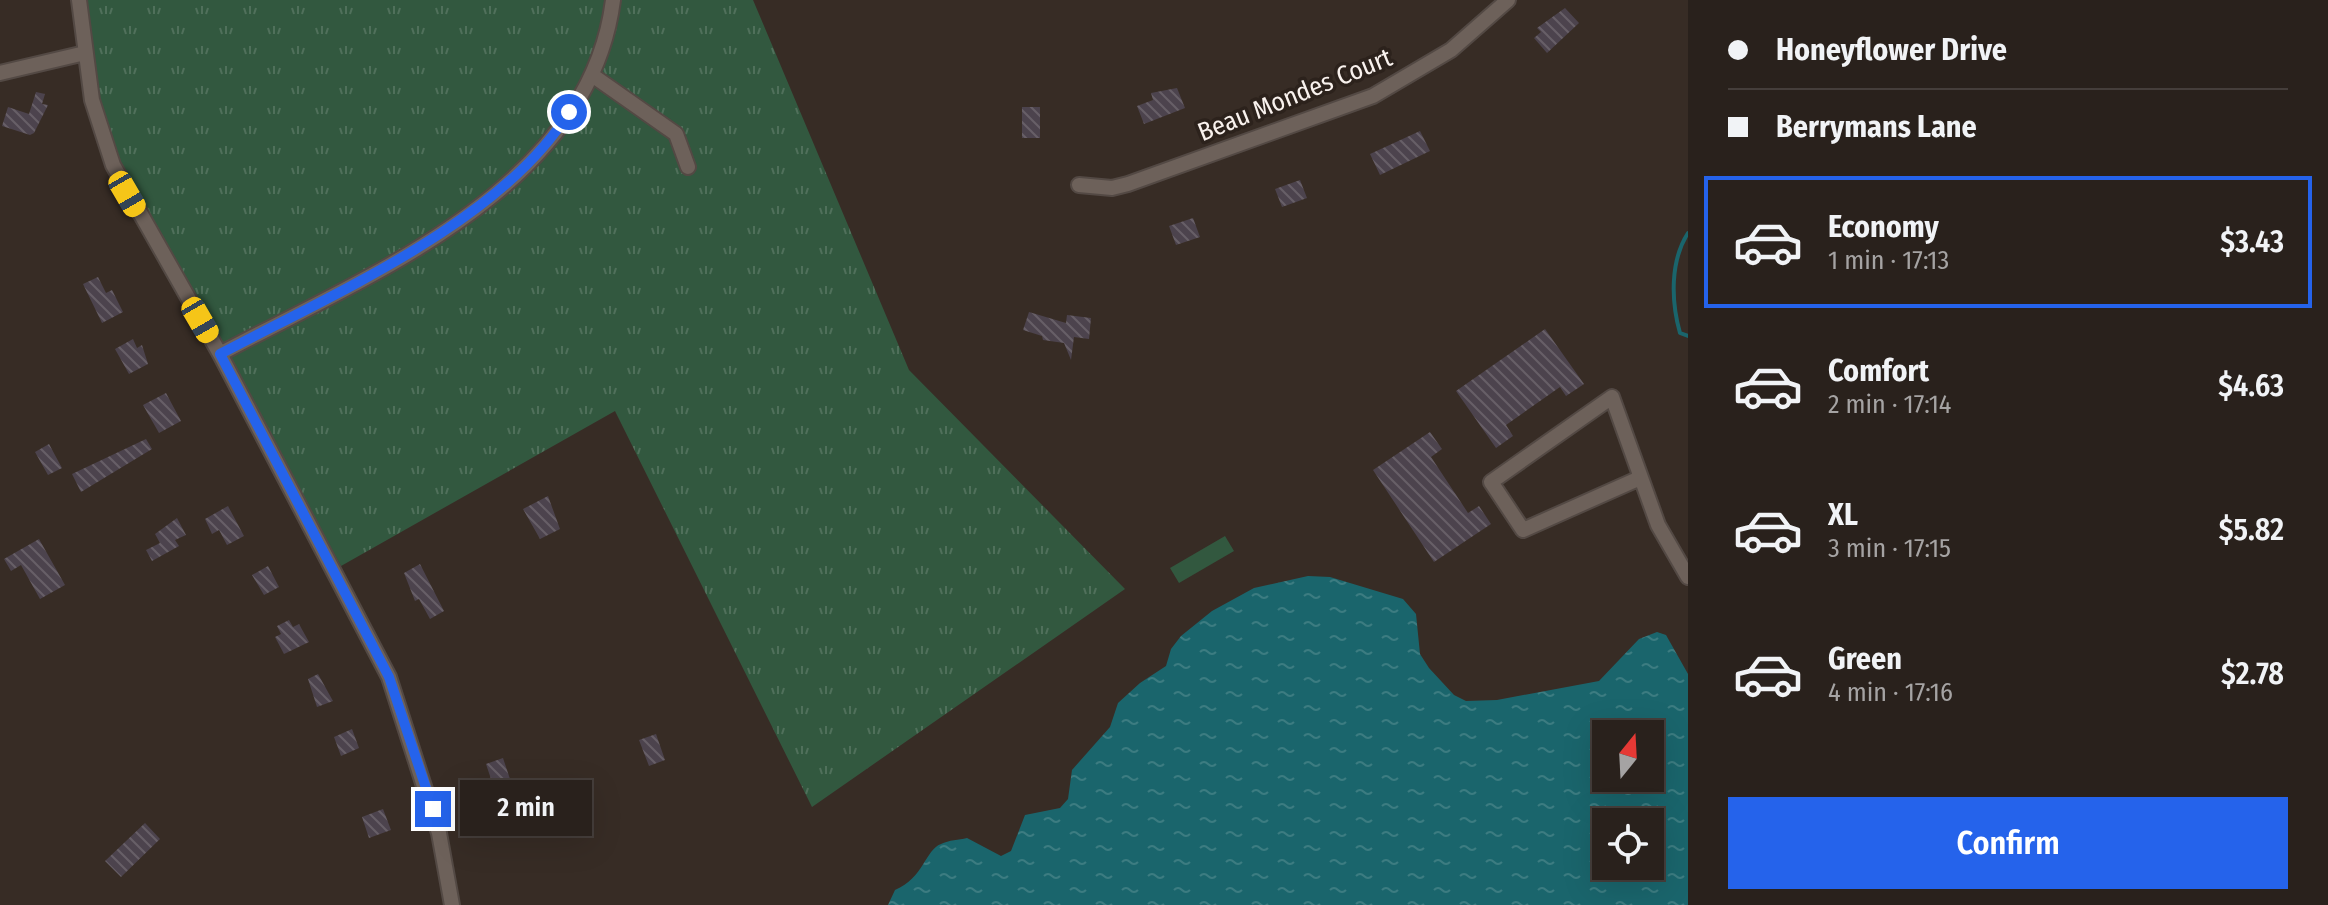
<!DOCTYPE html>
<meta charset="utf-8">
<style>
body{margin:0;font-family:"Fira Sans Condensed",sans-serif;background:#312925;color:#f1f3f6;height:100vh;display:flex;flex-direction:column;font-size:30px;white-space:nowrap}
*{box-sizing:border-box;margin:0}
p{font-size:26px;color:#a5a3a3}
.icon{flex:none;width:44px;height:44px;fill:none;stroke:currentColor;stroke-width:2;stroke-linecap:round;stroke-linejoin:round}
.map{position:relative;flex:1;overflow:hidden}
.panel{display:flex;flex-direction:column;background:#29211c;width:640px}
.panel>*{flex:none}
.hud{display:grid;align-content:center;height:176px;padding:0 40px;background:#29211c}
.needle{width:52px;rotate:18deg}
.tools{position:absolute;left:1592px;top:720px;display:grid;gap:16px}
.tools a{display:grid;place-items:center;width:72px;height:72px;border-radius:0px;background:#29211c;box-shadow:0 8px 32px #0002,0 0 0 2px #453e3b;font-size:40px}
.end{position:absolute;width:36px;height:36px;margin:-18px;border:10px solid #2563eb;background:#fff;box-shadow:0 0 0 4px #fff}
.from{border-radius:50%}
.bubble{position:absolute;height:56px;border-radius:0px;background:#29211c;box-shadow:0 8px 32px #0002,0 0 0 2px #453e3b;font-size:26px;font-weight:600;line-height:56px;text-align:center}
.car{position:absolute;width:24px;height:48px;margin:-24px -12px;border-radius:10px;box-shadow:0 0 6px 2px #0007;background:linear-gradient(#f5c518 24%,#345 0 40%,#f5c518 0 76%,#345 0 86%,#f5c518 0)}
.hud b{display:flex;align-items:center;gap:28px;height:76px;font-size:30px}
.hud b+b{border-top:2px solid #453e3b}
.hud i{width:20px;height:20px;background:#f1f3f6}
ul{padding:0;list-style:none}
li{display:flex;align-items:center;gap:24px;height:132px;margin:0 16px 12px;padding:0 24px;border:4px solid transparent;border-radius:0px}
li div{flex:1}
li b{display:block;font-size:30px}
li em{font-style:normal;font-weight:600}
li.on{border-color:#2563eb}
li>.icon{width:72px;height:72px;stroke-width:1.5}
.primary-button{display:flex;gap:16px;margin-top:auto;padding:16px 40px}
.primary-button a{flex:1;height:92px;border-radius:0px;background:#2563eb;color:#fff;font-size:32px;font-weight:600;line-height:92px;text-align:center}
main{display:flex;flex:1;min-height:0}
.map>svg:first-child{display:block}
.grass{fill:url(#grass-tufts)}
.park{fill:#32583f}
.water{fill:url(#water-ripples);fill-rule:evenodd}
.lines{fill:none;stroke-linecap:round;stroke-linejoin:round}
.stream{stroke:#1a656c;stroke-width:4}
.building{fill:url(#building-back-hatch)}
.minor-casing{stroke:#534944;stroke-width:18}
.minor{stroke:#6d615a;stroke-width:14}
.route{stroke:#2563eb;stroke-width:10}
.labels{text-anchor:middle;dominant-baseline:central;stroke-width:7;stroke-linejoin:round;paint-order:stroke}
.street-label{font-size:26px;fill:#f9f2ee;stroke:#2c221c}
</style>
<main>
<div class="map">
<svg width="1688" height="905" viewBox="0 0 1688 905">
<defs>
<pattern id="grass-tufts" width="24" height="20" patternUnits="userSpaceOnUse" patternTransform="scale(2)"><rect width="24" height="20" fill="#32583f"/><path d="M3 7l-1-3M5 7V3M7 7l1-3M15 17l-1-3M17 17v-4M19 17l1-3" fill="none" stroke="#50705b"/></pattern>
<pattern id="water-ripples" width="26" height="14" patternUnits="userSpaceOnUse" patternTransform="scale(2)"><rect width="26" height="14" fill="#1a656c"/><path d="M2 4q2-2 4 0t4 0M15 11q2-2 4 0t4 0" fill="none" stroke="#3c7c81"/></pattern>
<pattern id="building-back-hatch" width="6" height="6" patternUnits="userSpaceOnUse" patternTransform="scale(2)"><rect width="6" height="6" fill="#4c434d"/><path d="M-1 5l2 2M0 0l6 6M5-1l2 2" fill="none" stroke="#675f67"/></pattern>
</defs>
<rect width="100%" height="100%" fill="#372c25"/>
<!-- grass -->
<path class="grass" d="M 86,0 L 753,0 L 909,370 L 1125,589 L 812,807 L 615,411 L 341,566 L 119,161 L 99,97 Z"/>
<!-- park -->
<path class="park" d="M 1225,536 L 1234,551 L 1179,583 L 1170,568 Z"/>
<!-- water -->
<path class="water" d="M 1308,576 L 1330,577 L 1403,599 L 1416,614 L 1420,654 L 1429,668 L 1454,695 L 1466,701 L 1497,700 L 1599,681 L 1639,639 L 1657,632 L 1666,635 L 1688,674 L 1688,905 L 888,905 L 895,890 C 924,878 925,850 941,844 C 949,840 959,840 967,838 L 1001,856 L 1011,851 L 1025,815 L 1060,808 L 1068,799 L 1072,770 L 1110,727 L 1118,703 L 1140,683 L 1166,666 L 1171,649 L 1181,636 L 1212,611 L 1254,588 ZM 1606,734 L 1650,734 L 1650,778 L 1606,778 ZM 1606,822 L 1650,822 L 1650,866 L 1606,866 Z"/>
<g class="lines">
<!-- stream -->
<path class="stream" d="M 1688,233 C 1670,261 1671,301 1680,333 L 1688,336"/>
</g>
<!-- building -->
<path class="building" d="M 1565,8 L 1579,23 L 1547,53 L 1534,38 L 1541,32 L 1537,28 Z
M 1177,88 L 1185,108 L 1144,124 L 1137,106 L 1153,100 L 1151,93 Z
M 36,92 L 45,94 L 42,104 L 48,105 L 34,133 L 30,135 L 2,126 L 8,107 L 29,114 Z
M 1022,107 L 1040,107 L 1040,138 L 1022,138 Z
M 1420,131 L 1430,151 L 1380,175 L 1370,154 Z
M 1300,180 L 1307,198 L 1282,207 L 1275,189 Z
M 1193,218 L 1200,237 L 1176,245 L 1169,226 Z
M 98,277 L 106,293 L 112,290 L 123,312 L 102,323 L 83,284 Z
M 1029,312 L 1066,323 L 1067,315 L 1091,318 L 1089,339 L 1074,337 L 1071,360 L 1064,343 L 1043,340 L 1042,336 L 1023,330 Z
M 1545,329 L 1584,384 L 1566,396 L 1560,387 L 1506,425 L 1513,436 L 1496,448 L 1456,391 Z
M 133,339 L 137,348 L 142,345 L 148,364 L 129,374 L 115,349 Z
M 166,393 L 181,421 L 159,433 L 143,405 Z
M 1430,432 L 1442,449 L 1431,457 L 1468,513 L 1479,506 L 1491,524 L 1434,562 L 1373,470 Z
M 146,439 L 152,449 L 81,492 L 72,474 Z
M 49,444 L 62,468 L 48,475 L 35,452 Z
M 548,496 L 560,529 L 540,539 L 523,509 Z
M 228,506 L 244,536 L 227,545 L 219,530 L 212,534 L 205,519 Z
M 177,518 L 186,535 L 175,540 L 179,546 L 152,561 L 146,550 L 160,543 L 155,534 Z
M 39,539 L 65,585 L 40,599 L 21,565 L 11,571 L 4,559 Z
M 420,564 L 444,611 L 430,619 L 419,599 L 415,601 L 404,573 Z
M 268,566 L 279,587 L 264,595 L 252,575 Z
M 289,620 L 293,627 L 299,624 L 309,642 L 284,654 L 275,637 L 281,634 L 277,626 Z
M 318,674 L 333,701 L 317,707 L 308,679 Z
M 352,729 L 359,748 L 341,756 L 334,737 Z
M 656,734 L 665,760 L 649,766 L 639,740 Z
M 503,758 L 512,785 L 495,791 L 486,764 Z
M 383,809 L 391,830 L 369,838 L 362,817 Z
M 145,823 L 160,839 L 121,877 L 105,861 Z"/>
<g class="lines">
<!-- minor casing -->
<g class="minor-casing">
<path id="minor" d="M 79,0 L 92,100 L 113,165 L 220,354 L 389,677 L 439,833 L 452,905
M 0,73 L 85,53
M 592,75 L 676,134 L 688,167
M 1079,185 L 1112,188 L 1128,184 L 1373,96 L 1451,50 L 1508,0
M 220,354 C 367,275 589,190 613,0
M 1640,478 L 1523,530 L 1491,482 L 1612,397 L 1658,525 L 1688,577"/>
</g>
<!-- minor -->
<use href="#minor" class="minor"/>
</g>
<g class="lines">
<!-- route -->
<path class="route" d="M 433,809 L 389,677 L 220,354 C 331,295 503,221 569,112"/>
</g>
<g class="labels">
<!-- street labels -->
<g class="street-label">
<text transform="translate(1295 95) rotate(-22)">Beau Mondes Court</text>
</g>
</g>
</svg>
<div class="tools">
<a><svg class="needle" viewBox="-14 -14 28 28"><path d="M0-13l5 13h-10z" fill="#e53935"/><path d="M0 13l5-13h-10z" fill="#a5a3a3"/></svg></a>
<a><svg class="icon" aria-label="locate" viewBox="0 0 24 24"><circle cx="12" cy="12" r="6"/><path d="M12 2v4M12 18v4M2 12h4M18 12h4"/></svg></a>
</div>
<i class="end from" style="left:569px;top:112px"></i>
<i class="end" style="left:433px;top:809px"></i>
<div class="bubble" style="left:460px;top:780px;width:132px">2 min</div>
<i class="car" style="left:127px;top:194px;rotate:150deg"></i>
<i class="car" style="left:200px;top:320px;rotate:150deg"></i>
</div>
<section class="panel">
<div class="hud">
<b><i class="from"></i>Honeyflower Drive</b>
<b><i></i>Berrymans Lane</b>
</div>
<ul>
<li class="on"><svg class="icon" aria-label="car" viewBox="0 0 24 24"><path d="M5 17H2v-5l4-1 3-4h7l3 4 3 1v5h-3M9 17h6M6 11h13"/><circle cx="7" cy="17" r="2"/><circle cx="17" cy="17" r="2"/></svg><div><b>Economy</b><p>1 min · 17:13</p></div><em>$3.43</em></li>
<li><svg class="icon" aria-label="car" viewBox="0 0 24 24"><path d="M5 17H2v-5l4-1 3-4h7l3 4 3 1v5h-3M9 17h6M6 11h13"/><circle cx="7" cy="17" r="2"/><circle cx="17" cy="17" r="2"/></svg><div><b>Comfort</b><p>2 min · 17:14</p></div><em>$4.63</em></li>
<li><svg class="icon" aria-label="car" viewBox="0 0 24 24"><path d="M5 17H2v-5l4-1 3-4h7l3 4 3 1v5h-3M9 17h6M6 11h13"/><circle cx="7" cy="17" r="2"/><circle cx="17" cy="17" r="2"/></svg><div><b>XL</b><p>3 min · 17:15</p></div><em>$5.82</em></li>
<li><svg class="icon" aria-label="car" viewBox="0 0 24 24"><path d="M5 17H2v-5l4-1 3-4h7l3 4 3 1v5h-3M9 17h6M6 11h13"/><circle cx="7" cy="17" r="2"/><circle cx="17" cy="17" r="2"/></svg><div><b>Green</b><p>4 min · 17:16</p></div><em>$2.78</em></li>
</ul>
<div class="primary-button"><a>Confirm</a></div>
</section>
</main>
